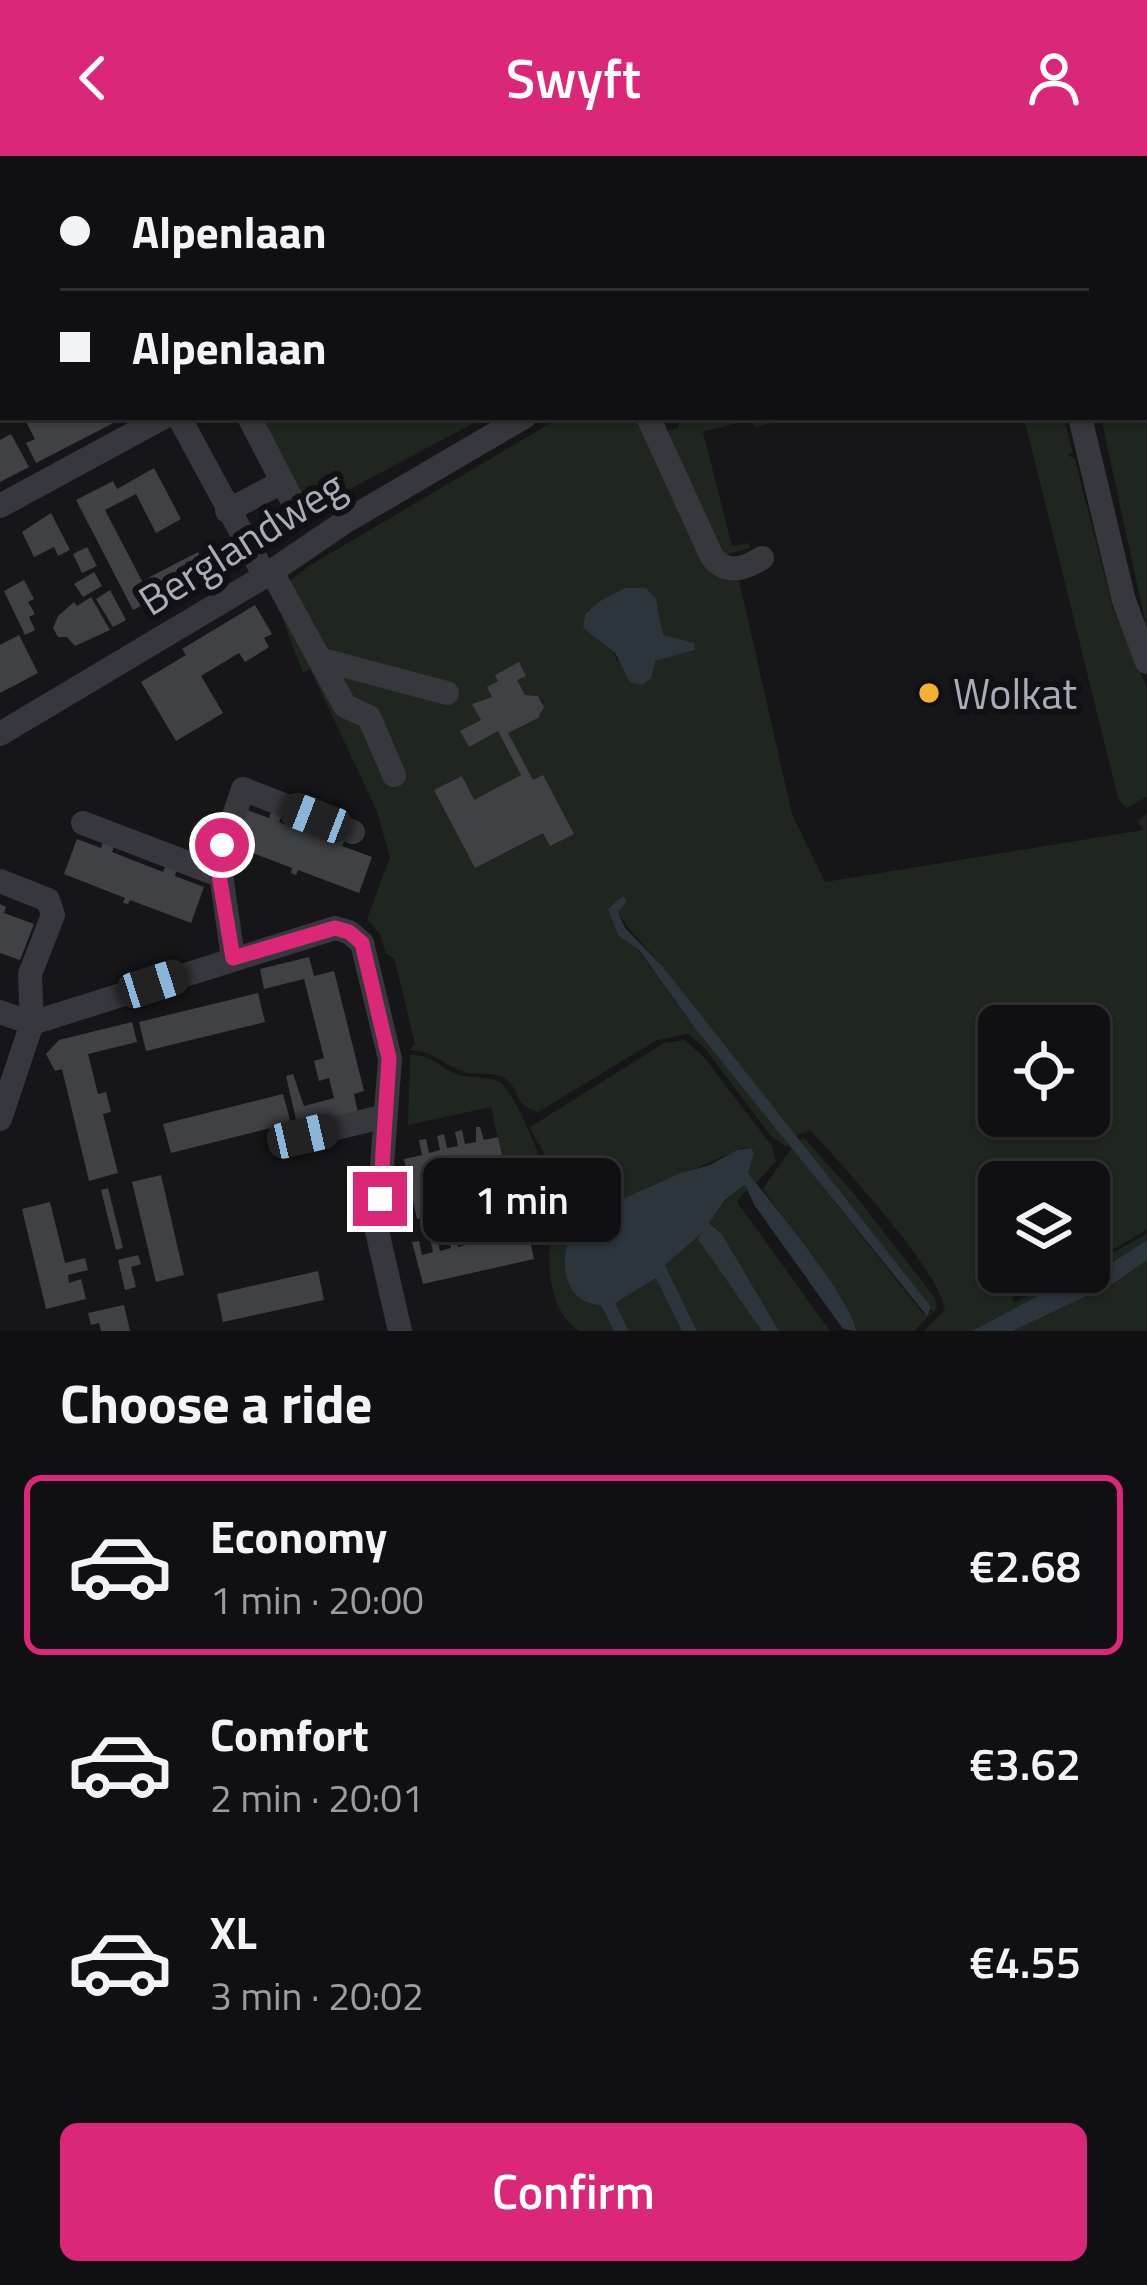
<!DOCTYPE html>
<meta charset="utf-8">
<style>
body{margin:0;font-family:"Titillium Web",sans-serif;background:#1e1e20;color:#f1f3f6;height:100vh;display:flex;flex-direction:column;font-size:45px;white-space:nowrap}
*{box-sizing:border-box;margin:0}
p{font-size:39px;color:#9c9d9f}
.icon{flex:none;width:66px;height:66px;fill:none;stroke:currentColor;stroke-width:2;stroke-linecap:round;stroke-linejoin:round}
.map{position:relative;height:1175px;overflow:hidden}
.panel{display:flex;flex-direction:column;background:#101012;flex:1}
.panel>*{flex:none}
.banner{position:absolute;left:0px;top:0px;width:1149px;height:264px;box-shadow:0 3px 9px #0004,0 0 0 3px #303032;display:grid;align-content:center;height:264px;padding:0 60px;background:#101012}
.controls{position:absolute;left:978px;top:849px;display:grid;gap:24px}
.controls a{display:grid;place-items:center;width:132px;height:132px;border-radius:18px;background:#101012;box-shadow:0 3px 9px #0004,0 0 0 3px #303032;font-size:60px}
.end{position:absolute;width:54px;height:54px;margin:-27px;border:15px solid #db2777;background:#fff;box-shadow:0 0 0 6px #fff}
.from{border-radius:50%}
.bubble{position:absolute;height:84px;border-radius:18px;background:#101012;box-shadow:0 3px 9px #0004,0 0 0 3px #303032;font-size:39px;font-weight:600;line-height:84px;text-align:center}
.car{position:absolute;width:36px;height:72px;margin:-36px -18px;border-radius:15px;box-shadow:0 0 9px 3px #0007;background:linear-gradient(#222 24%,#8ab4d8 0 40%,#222 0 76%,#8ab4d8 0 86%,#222 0)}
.banner b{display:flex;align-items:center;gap:42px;height:114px;font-size:45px}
.banner b+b{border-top:3px solid #303032}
.banner i{width:30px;height:30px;background:#f1f3f6}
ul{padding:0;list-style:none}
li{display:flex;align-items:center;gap:36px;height:180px;margin:0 24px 18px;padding:0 36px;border:6px solid transparent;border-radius:18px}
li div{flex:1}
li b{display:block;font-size:45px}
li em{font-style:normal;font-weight:600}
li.active{border-color:#db2777}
li>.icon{width:108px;height:108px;stroke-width:1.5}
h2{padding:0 60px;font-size:54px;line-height:144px}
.button{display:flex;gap:24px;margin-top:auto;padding:24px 60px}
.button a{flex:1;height:138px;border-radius:18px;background:#db2777;color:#fff;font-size:48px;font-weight:600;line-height:138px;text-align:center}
header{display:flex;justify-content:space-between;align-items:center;height:156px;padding:0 60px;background:#db2777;color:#fff;font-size:54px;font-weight:600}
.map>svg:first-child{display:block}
.green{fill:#1e261f;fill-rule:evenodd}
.water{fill:#2c353c}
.building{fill:#404145}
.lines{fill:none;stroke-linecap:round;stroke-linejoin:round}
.minor{stroke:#37383d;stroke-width:24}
.route{stroke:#db2777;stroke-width:15}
.poi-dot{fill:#f2b134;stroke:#111113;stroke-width:4.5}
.labels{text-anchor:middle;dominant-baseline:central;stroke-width:12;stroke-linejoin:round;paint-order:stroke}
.street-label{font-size:42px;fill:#a8adb8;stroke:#111113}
.poi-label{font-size:42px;fill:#a8adb8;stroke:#111113;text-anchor:start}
</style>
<header><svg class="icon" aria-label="back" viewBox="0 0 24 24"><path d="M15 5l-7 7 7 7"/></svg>Swyft<svg class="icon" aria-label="person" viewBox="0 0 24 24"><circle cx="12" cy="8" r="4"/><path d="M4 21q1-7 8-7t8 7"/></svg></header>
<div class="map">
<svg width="1147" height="1175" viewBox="0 0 1147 1175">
<rect width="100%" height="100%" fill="#161618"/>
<!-- green -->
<path class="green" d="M 1146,257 L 1147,258 L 1147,474 L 1101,261 L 1146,261 Z
M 257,261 L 485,261 L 309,355 Z
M 561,261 L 641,261 L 712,417 L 754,416 L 755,420 L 739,424 L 792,658 L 825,726 L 1143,674 L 1138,665 L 1147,657 L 1147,1074 L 1089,1107 L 1089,1026 L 999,1026 L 999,1116 L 1069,1116 L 1011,1142 L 1014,1147 L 1064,1121 L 1089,1116 L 1089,1111 L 1147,1077 L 1147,1084 L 1105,1111 L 1049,1134 L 972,1175 L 924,1175 L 945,1154 C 939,1113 841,1008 810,974 L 796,980 C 753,924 704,872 665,815 C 650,793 630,778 618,756 L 627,745 L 608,753 L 694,871 L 789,987 L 787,991 L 772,981 L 703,890 L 688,878 L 657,884 L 538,956 C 512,949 522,934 504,922 C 493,915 477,920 465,916 C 444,910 432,894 409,894 L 415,888 L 394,802 L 386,798 L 380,778 L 367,763 L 390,701 L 376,653 L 310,513 L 303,517 L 273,438 L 309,410 ZM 626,432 L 658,452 L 663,479 L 693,487 L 695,494 L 655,505 L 651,514 L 617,505 C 613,489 597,481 583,472 L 585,458 L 600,445 ZM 517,524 L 525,539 L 538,540 L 543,545 L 542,557 L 509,577 L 505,572 L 469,590 L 461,575 L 481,564 L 473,548 L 492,541 L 487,531 L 498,525 ZM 999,870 L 1089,870 L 1089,960 L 999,960 Z
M 654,261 L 664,261 L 667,275 L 679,272 L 677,261 L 702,267 L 770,261 L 771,267 L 755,272 L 752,263 L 703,276 L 732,390 L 748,387 L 750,392 L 721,400 Z
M 1024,261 L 1063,261 L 1073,296 L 1068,299 L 1075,303 L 1113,453 L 1147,532 L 1147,641 L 1126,652 L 1118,642 Z
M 684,884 L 703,900 L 772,990 L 776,1005 L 756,1027 L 748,1017 L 751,992 L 743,992 L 584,1060 C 561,1092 552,1140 601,1148 L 614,1175 L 579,1175 C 536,1145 551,1075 555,1032 C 557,1013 537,988 530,971 L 664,887 Z
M 410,899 C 429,898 437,908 452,916 C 467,924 483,919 498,925 C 514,931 546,1014 550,1034 L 533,1042 L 534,1031 L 510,1036 L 512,1047 L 475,1055 L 473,1045 L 509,1036 L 491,951 L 408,969 Z
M 804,982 L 855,1039 L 935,1142 L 937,1152 L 914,1175 L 856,1175 C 854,1147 782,1063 763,1032 L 792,992 L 924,1159 L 932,1155 L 799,984 Z
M 745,1029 L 747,1033 L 737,1046 L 830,1175 L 779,1175 L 722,1078 L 709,1066 L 725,1045 Z
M 702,1077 L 702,1084 L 762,1175 L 697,1175 L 665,1109 Z
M 1147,1104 L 1147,1175 L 1013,1175 L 1116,1126 Z
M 656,1122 L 682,1175 L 629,1175 L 614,1146 Z"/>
<!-- water -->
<path class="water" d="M 625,432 L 646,432 L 656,443 L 663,479 L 694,487 L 695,494 L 655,505 L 651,522 L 642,529 L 630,526 L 615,497 L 583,472 L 585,458 L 600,445 Z
M 623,740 L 627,745 L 618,756 L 625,772 L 663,811 L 931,1151 L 927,1160 L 694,871 L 639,794 L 618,779 L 608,753 Z
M 751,992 L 754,997 L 748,1017 C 770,1045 854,1146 856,1175 L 843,1173 L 755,1050 L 745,1029 L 725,1044 L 709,1067 L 722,1078 L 779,1175 L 762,1175 L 698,1083 L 702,1077 L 665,1109 L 697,1175 L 682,1175 L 656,1122 L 615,1147 L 629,1175 L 614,1175 L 601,1149 C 555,1147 557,1084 584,1060 L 681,1017 L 710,1009 L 737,994 Z
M 1147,1084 L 1147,1104 L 1116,1126 L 1013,1175 L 972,1175 L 1049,1134 L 1105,1111 Z"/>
<!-- building -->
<path class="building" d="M 30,261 L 37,266 L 46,261 L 125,261 L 36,307 L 26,287 L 35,283 L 25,264 Z
M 11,278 L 29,311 L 0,326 L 0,284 Z
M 154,312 L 181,363 L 156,377 L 136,338 L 105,354 L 142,425 L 198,396 L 208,415 L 133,454 L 76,344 L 113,325 L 117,333 Z
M 51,357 L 70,394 L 58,400 L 54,391 L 34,401 L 22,376 Z
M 87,391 L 97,410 L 82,417 L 73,398 Z
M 94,416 L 102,430 L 83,441 L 74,428 Z
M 24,424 L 34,443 L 28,446 L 35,458 L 29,461 L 35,474 L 25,479 L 4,435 Z
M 110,434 L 126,464 L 113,471 L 96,443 Z
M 91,441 L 110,474 L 75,490 L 67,481 L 58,481 L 53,472 L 58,460 L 74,446 L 77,450 Z
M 255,449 L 272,478 L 264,482 L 269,491 L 245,506 L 239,497 L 201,520 L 223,557 L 176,585 L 141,526 L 186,499 L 182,493 Z
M 19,479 L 38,517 L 0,537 L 0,489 Z
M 519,506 L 526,520 L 517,524 L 525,539 L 538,540 L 544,551 L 538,562 L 508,577 L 533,624 L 543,619 L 574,678 L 550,690 L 543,677 L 475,712 L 434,634 L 462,620 L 474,644 L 521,619 L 498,575 L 469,591 L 460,575 L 481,564 L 472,548 L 492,541 L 487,531 L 498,525 L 495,519 Z
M 245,653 L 269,662 L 271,656 L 282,660 L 279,666 L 331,686 L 334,679 L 345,684 L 342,690 L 372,701 L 359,737 L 298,714 L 296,719 L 291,717 L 292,712 L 232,689 Z
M 77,683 L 101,692 L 103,685 L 114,690 L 112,696 L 163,716 L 166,709 L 177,713 L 175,720 L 204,731 L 191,767 L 130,744 L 128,748 L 123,747 L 125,742 L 64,718 Z
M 0,748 L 6,751 L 4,757 L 34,768 L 20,804 L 0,797 Z
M 309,801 L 314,820 L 334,815 L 364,935 L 354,938 L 358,957 L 298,972 L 286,920 L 293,918 L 304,950 L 334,942 L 329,922 L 319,925 L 314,905 L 324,902 L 304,823 L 264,833 L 260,813 Z
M 258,837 L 265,866 L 146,895 L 139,866 Z
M 132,866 L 137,886 L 88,898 L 98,938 L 106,936 L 111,956 L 103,958 L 118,1017 L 89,1025 L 62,913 L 55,915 L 46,898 L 59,884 Z
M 283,938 L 291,967 L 171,997 L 163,968 Z
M 476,971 L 480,971 L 484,984 L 498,981 L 504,1009 L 429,1025 L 437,1058 L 417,1063 L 404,1003 L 422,999 L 419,984 L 426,983 L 429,997 L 440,994 L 437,980 L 444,978 L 447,992 L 458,990 L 455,976 L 462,974 L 465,988 L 476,986 Z
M 161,1019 L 184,1119 L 156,1126 L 132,1026 Z
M 108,1032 L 123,1092 L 116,1094 L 101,1034 Z
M 50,1046 L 65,1107 L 85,1102 L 88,1114 L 68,1119 L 69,1127 L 81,1123 L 86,1143 L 46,1153 L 22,1053 Z
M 510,1065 L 513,1079 L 528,1075 L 534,1103 L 423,1128 L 412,1086 L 419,1085 L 422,1099 L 433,1096 L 430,1082 L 437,1081 L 440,1095 L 451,1092 L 448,1078 L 455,1077 L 458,1091 L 470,1088 L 469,1074 L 474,1073 L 476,1087 L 488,1084 L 488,1069 L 492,1069 L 495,1083 L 506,1080 L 503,1066 Z
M 138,1099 L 141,1108 L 131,1111 L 136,1131 L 125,1134 L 118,1104 Z
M 318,1115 L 324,1144 L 223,1166 L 217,1138 Z
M 124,1149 L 130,1175 L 101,1175 L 99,1167 L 91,1169 L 88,1157 Z"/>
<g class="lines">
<!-- minor -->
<path class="minor" d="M 277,0 L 302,3
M 625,0 L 625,3
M 130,3 L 130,0
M 421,3 L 422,0
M 505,3 L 513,0
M 893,3 L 897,0
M 1146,86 L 1147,86
M 1146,113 L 1147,112
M 0,138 L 3,137
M 179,261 L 265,420
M 249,261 L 295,350
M 648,261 L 712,401 C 727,419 744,413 762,402
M 1080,261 L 1124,445 L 1147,506
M 0,350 L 164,261
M 227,355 L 282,326
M 272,416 L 345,550 L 369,561 L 394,619
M 319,503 L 447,537
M 0,578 L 265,420 L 343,367 L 524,261
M 83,667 L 219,719
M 0,725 L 48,744 L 53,759 L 30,818 L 32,867 L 0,963
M 233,802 L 219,704 L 243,633 L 353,676
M 0,856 L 32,867 L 335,772 L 349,776 L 362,787 L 390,903 L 377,1075 L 400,1175
M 303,980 L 386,960"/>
</g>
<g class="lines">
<!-- route -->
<path class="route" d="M 222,689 L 219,719 L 233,802 L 335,772 L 349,776 L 362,787 L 389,902 L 380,1043"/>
</g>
<!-- markers -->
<circle class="poi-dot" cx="929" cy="537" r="12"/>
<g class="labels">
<!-- street labels -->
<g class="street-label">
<text transform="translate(241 386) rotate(-32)">Berglandweg</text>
</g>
<!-- poi labels -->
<g class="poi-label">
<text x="953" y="537">Wolkat</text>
</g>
</g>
</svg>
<div class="controls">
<a><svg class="icon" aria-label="locate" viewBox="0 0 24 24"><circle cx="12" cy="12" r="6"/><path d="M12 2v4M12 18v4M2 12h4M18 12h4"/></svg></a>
<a><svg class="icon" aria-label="layers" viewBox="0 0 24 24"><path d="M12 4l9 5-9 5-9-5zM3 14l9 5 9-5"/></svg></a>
</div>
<i class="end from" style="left:222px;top:689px"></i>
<i class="end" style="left:380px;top:1043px"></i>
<div class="bubble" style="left:423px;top:1002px;width:198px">1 min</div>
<i class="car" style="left:316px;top:662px;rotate:291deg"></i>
<i class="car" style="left:153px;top:828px;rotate:72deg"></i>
<i class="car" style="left:303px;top:980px;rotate:77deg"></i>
<div class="banner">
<b><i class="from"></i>Alpenlaan</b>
<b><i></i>Alpenlaan</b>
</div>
</div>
<section class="panel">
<h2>Choose a ride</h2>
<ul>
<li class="active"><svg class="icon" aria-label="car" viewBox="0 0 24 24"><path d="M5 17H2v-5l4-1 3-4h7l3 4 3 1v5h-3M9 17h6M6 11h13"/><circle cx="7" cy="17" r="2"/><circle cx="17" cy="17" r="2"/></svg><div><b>Economy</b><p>1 min · 20:00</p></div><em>€2.68</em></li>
<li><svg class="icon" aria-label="car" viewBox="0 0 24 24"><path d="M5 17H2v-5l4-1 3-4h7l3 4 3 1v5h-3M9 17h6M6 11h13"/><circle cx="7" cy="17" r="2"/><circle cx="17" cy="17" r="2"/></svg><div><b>Comfort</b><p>2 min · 20:01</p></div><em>€3.62</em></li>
<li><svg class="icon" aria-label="car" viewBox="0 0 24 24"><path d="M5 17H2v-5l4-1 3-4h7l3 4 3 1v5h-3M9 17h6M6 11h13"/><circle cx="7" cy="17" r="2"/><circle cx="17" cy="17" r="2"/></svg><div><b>XL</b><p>3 min · 20:02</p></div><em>€4.55</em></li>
</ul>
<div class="button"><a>Confirm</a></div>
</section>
